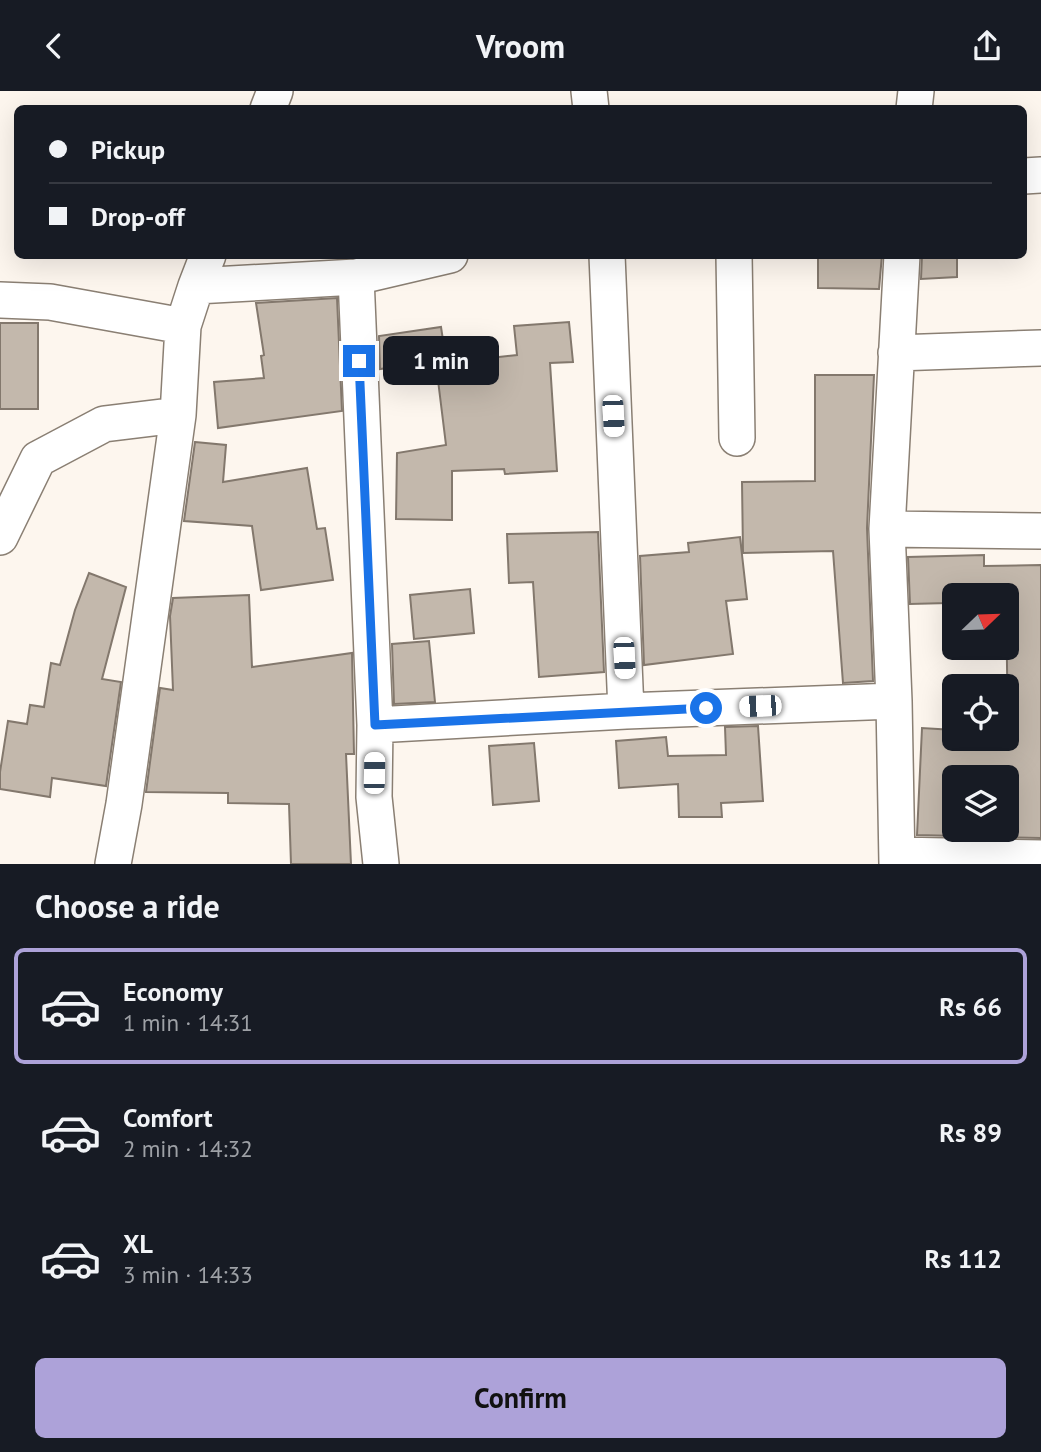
<!DOCTYPE html>
<meta charset="utf-8">
<style>
body{margin:0;font-family:"PT Sans",sans-serif;background:#242831;color:#f1f3f6;height:100vh;display:flex;flex-direction:column;font-size:26px;white-space:nowrap}
*{box-sizing:border-box;margin:0}
p{font-size:23px;color:#9ea1a6}
.icon{flex:none;width:38px;height:38px;fill:none;stroke:currentColor;stroke-width:2;stroke-linecap:round;stroke-linejoin:round}
.map{position:relative;height:773px;overflow:hidden}
.drawer{display:flex;flex-direction:column;background:#171b24;flex:1}
.drawer>*{flex:none}
.hud{position:absolute;left:14px;top:14px;width:1013px;height:154px;border-radius:10px;box-shadow:0 7px 28px #0002;display:grid;align-content:center;height:154px;padding:0 35px;background:#171b24}
.needle{width:46px;rotate:67deg}
.tools{position:absolute;left:942px;top:492px;display:grid;gap:14px}
.tools a{display:grid;place-items:center;width:77px;height:77px;border-radius:10px;background:#171b24;box-shadow:0 7px 28px #0002;font-size:35px}
.end{position:absolute;width:32px;height:32px;margin:-16px;border:9px solid #1a73e8;background:#fff;box-shadow:0 0 0 4px #fff}
.from{border-radius:50%}
.bubble{position:absolute;height:49px;border-radius:10px;background:#171b24;box-shadow:0 7px 28px #0002;font-size:23px;font-weight:800;line-height:49px;text-align:center}
.car{position:absolute;width:21px;height:42px;margin:-21px -10px;border-radius:9px;box-shadow:0 0 5px 2px #0007;background:linear-gradient(#fff 24%,#345 0 40%,#fff 0 76%,#345 0 86%,#fff 0)}
.hud b{display:flex;align-items:center;gap:24px;height:66px;font-size:26px}
.hud b+b{border-top:2px solid #363941}
.hud i{width:18px;height:18px;background:#f1f3f6}
ul{padding:0;list-style:none}
li{display:flex;align-items:center;gap:21px;height:116px;margin:0 14px 10px;padding:0 21px;border:4px solid transparent;border-radius:10px}
li div{flex:1}
li b{display:block;font-size:26px}
li em{font-style:normal;font-weight:800}
li.current{border-color:#ada2d9}
li>.icon{width:63px;height:63px;stroke-width:1.5}
h2{padding:0 35px;font-size:32px;line-height:84px}
.primary-button{display:flex;gap:14px;margin-top:auto;padding:14px 35px}
.primary-button a{flex:1;height:80px;border-radius:10px;background:#ada2d9;color:#111;font-size:28px;font-weight:800;line-height:80px;text-align:center}
header{display:flex;justify-content:space-between;align-items:center;height:91px;padding:0 35px;background:#171b24;font-size:32px;font-weight:800}
.map>svg:first-child{display:block}
.building{fill:#c3b8ac;stroke:#83786d;stroke-width:2;fill-rule:evenodd}
.lines{fill:none;stroke-linecap:round;stroke-linejoin:round}
.minor-casing{stroke:#8a7f73;stroke-width:38}
.minor{stroke:#fff;stroke-width:35}
.route{stroke:#1a73e8;stroke-width:9}
</style>
<header><svg class="icon" aria-label="back" viewBox="0 0 24 24"><path d="M15 5l-7 7 7 7"/></svg>Vroom<svg class="icon" aria-label="share" viewBox="0 0 24 24"><path d="M12 15V3M7 8l5-5 5 5M5 13v7h14v-7"/></svg></header>
<div class="map">
<svg width="1041" height="773" viewBox="0 0 1041 773">
<rect width="100%" height="100%" fill="#fdf6ee"/>
<!-- building -->
<path class="building" d="M 818,164 L 882,164 L 879,198 L 818,197 Z
M 922,164 L 957,164 L 957,186 L 921,188 Z
M 337,207 L 342,320 L 218,337 L 214,291 L 264,287 L 261,265 L 264,264 L 256,212 Z
M 569,231 L 573,271 L 550,272 L 557,380 L 505,383 L 504,378 L 452,380 L 452,429 L 396,428 L 397,362 L 446,354 L 436,273 L 517,264 L 514,235 Z
M 0,232 L 38,232 L 38,318 L 0,318 Z
M 441,236 L 446,269 L 380,278 L 379,245 Z
M 815,284 L 874,284 L 867,437 L 873,590 L 843,592 L 833,460 L 743,462 L 742,391 L 815,390 Z
M 195,351 L 226,354 L 223,391 L 307,377 L 317,438 L 325,437 L 333,489 L 261,499 L 252,435 L 184,430 Z
M 598,441 L 604,581 L 539,586 L 533,491 L 509,492 L 507,443 Z
M 740,446 L 747,508 L 726,510 L 733,563 L 644,574 L 640,465 L 689,461 L 688,452 Z
M 984,464 L 984,475 L 1041,474 L 1041,747 L 917,744 L 922,637 L 954,639 L 954,648 L 1008,646 L 1006,504 L 948,504 L 948,512 L 910,513 L 908,466 ZM 954,686 L 1006,686 L 1006,738 L 954,738 Z
M 89,482 L 126,496 L 102,588 L 121,591 L 106,695 L 52,687 L 50,706 L 0,698 L 0,681 L 8,630 L 27,633 L 30,614 L 44,616 L 51,572 L 60,574 L 75,519 Z
M 470,498 L 474,542 L 414,548 L 410,504 Z
M 249,504 L 252,576 L 352,562 L 354,663 L 346,663 L 351,773 L 291,773 L 289,713 L 228,712 L 228,702 L 146,701 L 160,597 L 173,599 L 170,525 L 173,507 Z
M 429,550 L 435,611 L 394,613 L 392,553 Z
M 758,635 L 763,710 L 721,712 L 722,726 L 679,726 L 678,693 L 619,697 L 616,650 L 666,646 L 668,665 L 726,664 L 725,636 Z
M 534,652 L 539,710 L 493,714 L 489,655 Z"/>
<g class="lines">
<!-- minor casing -->
<g class="minor-casing">
<path id="minor" d="M 589,0 L 591,18
M 268,18 L 275,0
M 914,18 L 916,0
M 1024,85 L 1041,84
M 607,164 L 626,620
M 734,164 L 737,347
M 356,186 L 375,634 L 374,706 L 381,773
M 196,195 L 356,186 L 450,164
M 0,209 L 50,211 L 183,235
M 896,262 L 1041,257
M 887,438 L 1041,440
M 0,446 L 38,368 L 104,333 L 178,324
M 375,634 L 626,620 L 894,610
M 897,764 L 1041,767
M 113,773 L 124,713 L 178,324 L 183,235 L 196,195 L 208,164
M 897,773 L 894,610 L 887,438 L 902,164"/>
</g>
<!-- minor -->
<use href="#minor" class="minor"/>
</g>
<g class="lines">
<!-- route -->
<path class="route" d="M 359,270 L 375,634 L 706,617"/>
</g>
</svg>
<div class="tools">
<a><svg class="needle" viewBox="-14 -14 28 28"><path d="M0-13l5 13h-10z" fill="#e53935"/><path d="M0 13l5-13h-10z" fill="#9ea1a6"/></svg></a>
<a><svg class="icon" aria-label="locate" viewBox="0 0 24 24"><circle cx="12" cy="12" r="6"/><path d="M12 2v4M12 18v4M2 12h4M18 12h4"/></svg></a>
<a><svg class="icon" aria-label="layers" viewBox="0 0 24 24"><path d="M12 4l9 5-9 5-9-5zM3 14l9 5 9-5"/></svg></a>
</div>
<i class="end from" style="left:706px;top:617px"></i>
<i class="end" style="left:359px;top:270px"></i>
<div class="bubble" style="left:383px;top:245px;width:116px">1 min</div>
<i class="car" style="left:613px;top:325px;rotate:177deg"></i>
<i class="car" style="left:624px;top:567px;rotate:177deg"></i>
<i class="car" style="left:760px;top:615px;rotate:268deg"></i>
<i class="car" style="left:374px;top:682px;rotate:1deg"></i>
<div class="hud">
<b><i class="from"></i>Pickup</b>
<b><i></i>Drop-off</b>
</div>
</div>
<section class="drawer">
<h2>Choose a ride</h2>
<ul>
<li class="current"><svg class="icon" aria-label="car" viewBox="0 0 24 24"><path d="M5 17H2v-5l4-1 3-4h7l3 4 3 1v5h-3M9 17h6M6 11h13"/><circle cx="7" cy="17" r="2"/><circle cx="17" cy="17" r="2"/></svg><div><b>Economy</b><p>1 min · 14:31</p></div><em>Rs 66</em></li>
<li><svg class="icon" aria-label="car" viewBox="0 0 24 24"><path d="M5 17H2v-5l4-1 3-4h7l3 4 3 1v5h-3M9 17h6M6 11h13"/><circle cx="7" cy="17" r="2"/><circle cx="17" cy="17" r="2"/></svg><div><b>Comfort</b><p>2 min · 14:32</p></div><em>Rs 89</em></li>
<li><svg class="icon" aria-label="car" viewBox="0 0 24 24"><path d="M5 17H2v-5l4-1 3-4h7l3 4 3 1v5h-3M9 17h6M6 11h13"/><circle cx="7" cy="17" r="2"/><circle cx="17" cy="17" r="2"/></svg><div><b>XL</b><p>3 min · 14:33</p></div><em>Rs 112</em></li>
</ul>
<div class="primary-button"><a>Confirm</a></div>
</section>
